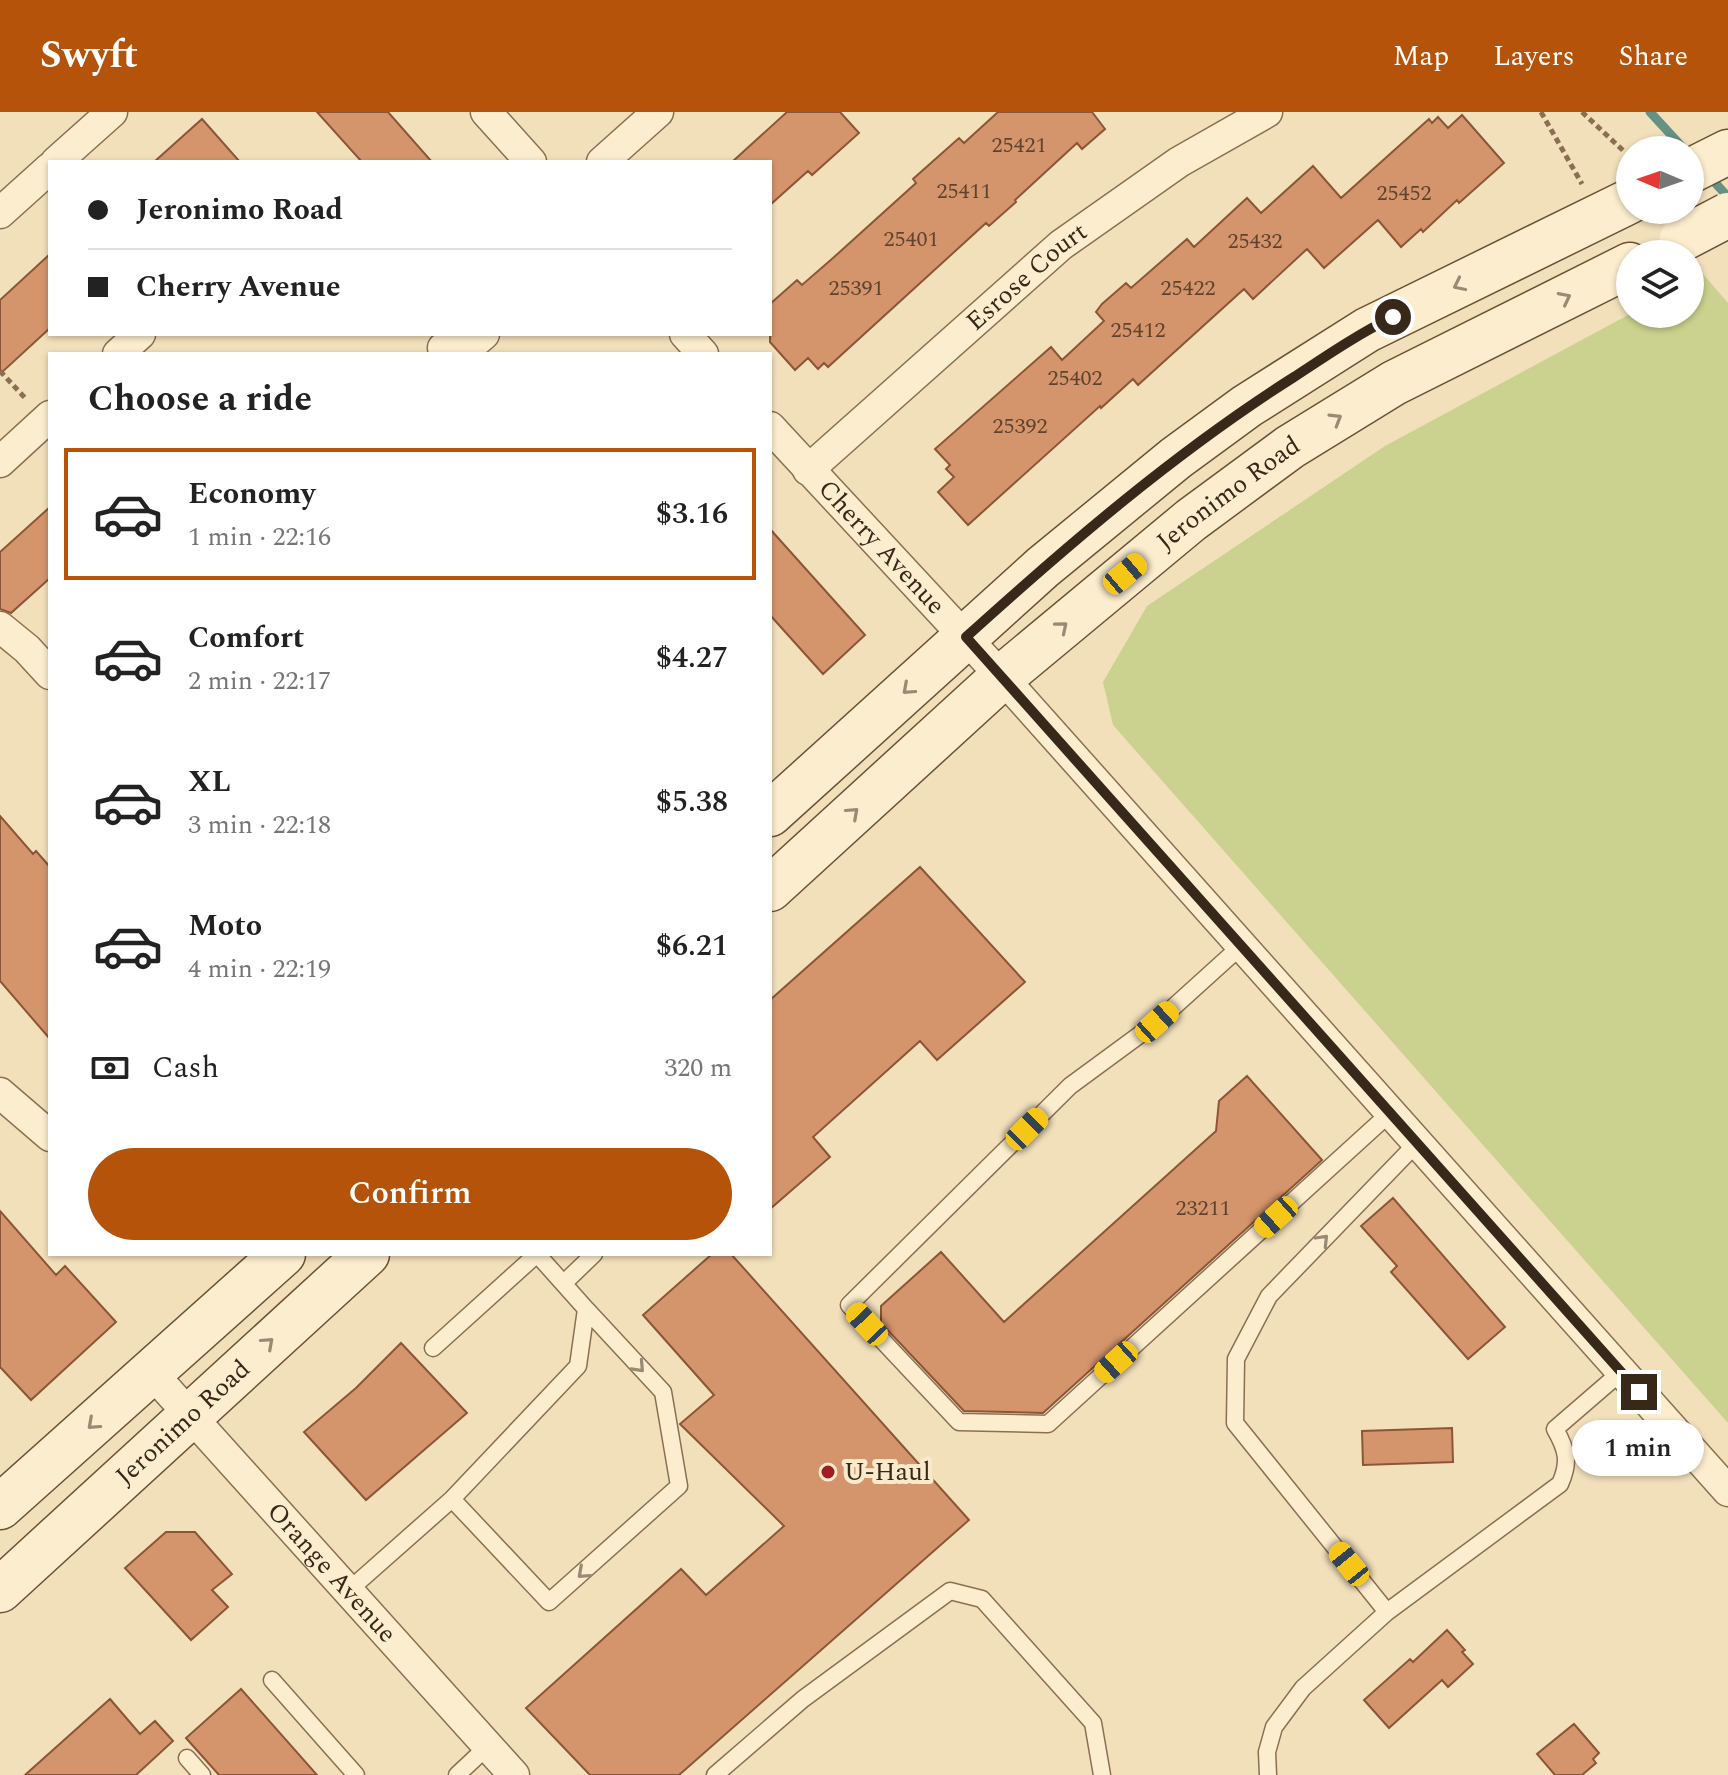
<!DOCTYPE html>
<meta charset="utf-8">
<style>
body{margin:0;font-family:Spectral,serif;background:#f6f6f6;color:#222;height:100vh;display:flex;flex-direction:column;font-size:30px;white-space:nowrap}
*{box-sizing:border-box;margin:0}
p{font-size:26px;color:#767676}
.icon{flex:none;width:44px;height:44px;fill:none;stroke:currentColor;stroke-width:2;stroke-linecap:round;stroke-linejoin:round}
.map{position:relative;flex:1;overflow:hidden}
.drawer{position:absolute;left:48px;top:240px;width:724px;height:904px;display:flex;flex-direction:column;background:#fff;border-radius:0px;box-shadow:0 2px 6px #0004}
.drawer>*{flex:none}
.banner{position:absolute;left:48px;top:48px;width:724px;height:176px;border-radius:0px;box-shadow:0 2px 6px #0004;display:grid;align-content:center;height:176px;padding:0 40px;background:#fff}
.needle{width:52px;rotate:272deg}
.fabs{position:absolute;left:1616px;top:24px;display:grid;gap:16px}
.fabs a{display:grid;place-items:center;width:88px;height:88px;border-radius:50%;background:#fff;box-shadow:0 2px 6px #0004;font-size:40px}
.end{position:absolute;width:36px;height:36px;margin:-18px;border:10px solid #38281a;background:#fff;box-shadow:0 0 0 4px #fff}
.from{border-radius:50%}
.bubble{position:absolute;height:56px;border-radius:28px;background:#fff;box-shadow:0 2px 6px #0004;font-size:26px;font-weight:600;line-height:56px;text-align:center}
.car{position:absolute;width:24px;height:48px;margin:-24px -12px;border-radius:10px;box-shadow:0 0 6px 2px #0007;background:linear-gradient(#f5c518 24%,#345 0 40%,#f5c518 0 76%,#345 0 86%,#f5c518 0)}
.banner b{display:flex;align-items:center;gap:28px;height:76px;font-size:30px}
.banner b+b{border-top:2px solid #e0e0e0}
.banner i{width:20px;height:20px;background:#222}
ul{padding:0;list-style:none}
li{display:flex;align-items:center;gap:24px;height:132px;margin:0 16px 12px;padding:0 24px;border:4px solid transparent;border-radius:0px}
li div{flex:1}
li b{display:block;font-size:30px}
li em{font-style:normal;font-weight:600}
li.active{border-color:#b45309}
li>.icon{width:72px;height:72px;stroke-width:1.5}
h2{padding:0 40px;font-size:36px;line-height:96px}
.pay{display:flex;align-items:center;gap:20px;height:88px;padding:0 40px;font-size:30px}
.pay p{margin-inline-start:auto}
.action{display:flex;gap:16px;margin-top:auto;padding:16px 40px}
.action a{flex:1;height:92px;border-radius:48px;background:#b45309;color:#fff;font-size:32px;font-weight:600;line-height:92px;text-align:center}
header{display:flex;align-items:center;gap:48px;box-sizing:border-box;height:112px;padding:0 40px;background:#b45309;color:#fff}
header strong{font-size:38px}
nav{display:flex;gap:44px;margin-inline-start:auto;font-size:28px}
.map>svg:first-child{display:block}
.green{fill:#cbd18e}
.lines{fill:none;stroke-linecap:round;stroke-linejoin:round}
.stream{stroke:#669185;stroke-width:9}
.building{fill:#d5956c;stroke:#8c5636;stroke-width:2}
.service-casing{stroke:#8b6f53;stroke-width:19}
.minor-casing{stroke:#8b6f53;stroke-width:33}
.secondary-casing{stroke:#6c5037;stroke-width:47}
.path{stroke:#8b6f53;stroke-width:5;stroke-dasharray:6 4;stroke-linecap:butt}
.service{stroke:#fcedce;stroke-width:16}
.minor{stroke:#fcedce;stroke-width:30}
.secondary{stroke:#fcedce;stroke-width:44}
.secondary-bridge-casing{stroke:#6c5037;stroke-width:47;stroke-linecap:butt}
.secondary-bridge{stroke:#fcedce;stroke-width:44}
.oneway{stroke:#9a8a74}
.route{stroke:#38281a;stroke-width:10}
.poi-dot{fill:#a01d21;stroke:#f9eacb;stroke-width:3}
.labels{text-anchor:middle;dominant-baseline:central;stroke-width:8;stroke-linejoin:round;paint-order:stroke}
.number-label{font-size:22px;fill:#5f432e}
.street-label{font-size:26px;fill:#38281a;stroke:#f9eacb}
.poi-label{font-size:26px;fill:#38281a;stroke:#f9eacb;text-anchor:start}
</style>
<header>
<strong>Swyft</strong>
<nav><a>Map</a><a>Layers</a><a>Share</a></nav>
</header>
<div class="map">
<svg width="1728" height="1663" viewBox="0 0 1728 1663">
<rect width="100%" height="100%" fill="#f2e0bb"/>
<!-- green -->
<path class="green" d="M 1703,162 L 1728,191 L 1728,1311 L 1113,613 L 1103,570 L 1147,494 L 1385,334 L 1630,202 L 1690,202 L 1690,169 Z"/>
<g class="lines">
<!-- stream -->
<path class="stream" d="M 1650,0 L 1685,38
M 1708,63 L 1728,85"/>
</g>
<!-- building -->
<path class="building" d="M 317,0 L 388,0 L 432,50 L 362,50 Z
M 787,0 L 840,0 L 859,21 L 812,63 L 808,59 L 770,93 L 770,50 L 732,50 Z
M 998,0 L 1092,0 L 1105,17 L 1082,37 L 1077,31 L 1015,88 L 1016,90 L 989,114 L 986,111 L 828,255 L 824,251 L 818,257 L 808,246 L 795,258 L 770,230 L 770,192 L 797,168 L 802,173 L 833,146 L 916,71 L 913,67 L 959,26 L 964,31 Z
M 1462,3 L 1504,51 L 1459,91 L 1457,88 L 1423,120 L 1421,117 L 1401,135 L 1378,108 L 1324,156 L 1307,137 L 1253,187 L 1244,177 L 1138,273 L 1133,267 L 1101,296 L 1100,294 L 968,413 L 938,380 L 954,365 L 946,357 L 950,353 L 935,337 L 1051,235 L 1062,248 L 1104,209 L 1096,200 L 1102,192 L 1126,171 L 1131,176 L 1187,127 L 1194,135 L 1247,86 L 1261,101 L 1313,54 L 1341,86 L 1429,7 L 1432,11 L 1438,5 L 1448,16 Z
M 202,7 L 240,50 L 154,50 Z
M 50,142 L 50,216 L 0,262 L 0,188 Z
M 50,395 L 50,466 L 11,501 L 0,497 L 0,440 Z
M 770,417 L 865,523 L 823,562 L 770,503 Z
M 0,704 L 33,742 L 36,739 L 50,755 L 50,927 L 0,869 Z
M 920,755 L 1025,870 L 937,948 L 920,929 L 813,1025 L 830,1045 L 770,1097 L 770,888 Z
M 1247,964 L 1322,1048 L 1043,1301 L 964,1299 L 881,1211 L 881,1194 L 941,1140 L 1004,1210 L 1216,1019 L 1219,989 Z
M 1393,1086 L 1505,1215 L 1468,1247 L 1391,1160 L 1397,1154 L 1361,1114 Z
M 0,1099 L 56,1163 L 65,1154 L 116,1210 L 31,1288 L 0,1255 Z
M 712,1142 L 731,1142 L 969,1408 L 679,1663 L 590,1663 L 526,1596 L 681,1457 L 706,1483 L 784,1414 L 680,1312 L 714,1283 L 643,1203 Z
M 401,1231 L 467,1301 L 366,1388 L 304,1320 L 356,1276 Z
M 1452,1316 L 1453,1350 L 1363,1353 L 1362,1319 Z
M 166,1420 L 195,1420 L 232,1462 L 212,1478 L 228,1495 L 191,1528 L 125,1456 Z
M 1447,1518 L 1465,1538 L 1462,1540 L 1473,1552 L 1448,1575 L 1442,1568 L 1389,1616 L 1364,1588 L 1410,1547 L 1413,1550 Z
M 241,1577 L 317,1663 L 219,1663 L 186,1626 Z
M 110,1587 L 140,1622 L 155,1609 L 173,1629 L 136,1663 L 25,1663 Z
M 1574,1612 L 1599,1641 L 1593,1647 L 1596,1651 L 1582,1663 L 1555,1663 L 1537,1642 Z"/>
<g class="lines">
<!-- service casing -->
<g class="service-casing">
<path id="service" d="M 1241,834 L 1157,910 L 1070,974 L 849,1193 L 959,1310 L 1048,1312 L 1390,1001
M 564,1171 L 594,1142
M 433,1236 L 537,1142
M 452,1387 L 549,1490 L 679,1374 L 663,1280 L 586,1197
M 348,1479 L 452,1387 L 578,1254 L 586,1197 L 537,1142
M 1387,1500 L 1235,1311 L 1236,1247 L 1269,1184 L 1417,1031
M 272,1568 L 356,1663
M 187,1646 L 202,1663
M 457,1663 L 488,1634
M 715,1663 L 803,1587 L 950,1479 L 982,1487 L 1093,1611 L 1102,1663
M 1268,1663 L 1267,1640 L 1274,1615 L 1303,1576 L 1387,1500 L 1560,1372 C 1570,1350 1567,1338 1555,1317 L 1621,1260"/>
</g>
<!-- minor casing -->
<g class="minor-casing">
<g id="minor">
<path d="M 486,0 L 531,50"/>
<path d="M 56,50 L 112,0"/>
<path d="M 602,50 L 658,0"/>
<path d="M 0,101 L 50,56"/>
<path d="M 685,222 L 703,242"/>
<path d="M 443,236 L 477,228 L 484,222"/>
<path d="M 118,242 L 140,222"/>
<path id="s1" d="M 770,315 L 1002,565 L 1728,1379"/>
<path d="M 0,350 L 50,304"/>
<path id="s2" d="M 808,358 L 1061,133 L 1179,50 L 1267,0"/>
<path d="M 0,515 L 27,537 L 50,562"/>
<path d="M 0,981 L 50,1024"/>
<path id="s3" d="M 151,1260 L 514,1663"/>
</g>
</g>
<!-- secondary casing -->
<g class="secondary-casing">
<g id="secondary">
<path d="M 1690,59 L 1728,40"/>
<path d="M 770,702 L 1043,455 L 1176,346 L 1247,294 L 1367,218 L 1630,89"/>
<path id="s4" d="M 770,777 L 1002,565 L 1191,408 L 1290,335 L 1394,271 L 1630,153"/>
<path d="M 0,1395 L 283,1142"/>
<path id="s5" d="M 0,1478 L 367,1142"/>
</g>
</g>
<!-- path -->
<path class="path" d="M 1541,0 L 1582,72
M 1582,0 L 1630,45
M 0,259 L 26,287"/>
<!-- service -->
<use href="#service" class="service"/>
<!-- minor -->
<use href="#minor" class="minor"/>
<!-- secondary -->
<use href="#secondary" class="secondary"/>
<!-- secondary-bridge casing -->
<g class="secondary-bridge-casing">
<path id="secondary-bridge" d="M 1682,127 L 1728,103"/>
</g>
<!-- secondary-bridge -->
<use href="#secondary-bridge" class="secondary-bridge"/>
</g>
<!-- one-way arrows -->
<defs><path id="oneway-chevron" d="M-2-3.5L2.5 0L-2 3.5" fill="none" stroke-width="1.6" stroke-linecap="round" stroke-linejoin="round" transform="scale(2)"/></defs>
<g class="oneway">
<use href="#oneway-chevron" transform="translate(1459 173) rotate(154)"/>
<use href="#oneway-chevron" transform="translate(1565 186) rotate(-27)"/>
<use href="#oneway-chevron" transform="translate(1336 307) rotate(-31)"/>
<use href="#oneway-chevron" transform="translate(1062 515) rotate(-40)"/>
<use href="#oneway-chevron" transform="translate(908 577) rotate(138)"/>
<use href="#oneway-chevron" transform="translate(853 701) rotate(-42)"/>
<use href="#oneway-chevron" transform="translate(1323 1128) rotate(-46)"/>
<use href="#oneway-chevron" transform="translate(268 1231) rotate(-42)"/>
<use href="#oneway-chevron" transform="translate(639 1255) rotate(47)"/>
<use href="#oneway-chevron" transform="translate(93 1312) rotate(138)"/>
<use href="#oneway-chevron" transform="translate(583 1461) rotate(138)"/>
</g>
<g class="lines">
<!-- route -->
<path class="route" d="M 1393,205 C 1358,222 1326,244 1294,265 C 1176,340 1070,431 966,525 L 1639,1280"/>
</g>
<!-- markers -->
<circle class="poi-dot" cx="828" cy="1360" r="8"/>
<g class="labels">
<!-- number labels -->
<g class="number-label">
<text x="1019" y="33">25421</text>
<text x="964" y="79">25411</text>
<text x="1404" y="81">25452</text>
<text x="911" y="127">25401</text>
<text x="1255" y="129">25432</text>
<text x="856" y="176">25391</text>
<text x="1188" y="176">25422</text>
<text x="1138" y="218">25412</text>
<text x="1075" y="266">25402</text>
<text x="1020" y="314">25392</text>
<text x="1203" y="1096">23211</text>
</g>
<!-- street labels -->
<g class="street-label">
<text stroke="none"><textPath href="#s2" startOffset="292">Esrose Court</textPath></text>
<text stroke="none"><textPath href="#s4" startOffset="606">Jeronimo Road</textPath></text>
<text stroke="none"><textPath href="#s1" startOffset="164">Cherry Avenue</textPath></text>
<text stroke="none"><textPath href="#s5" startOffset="248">Jeronimo Road</textPath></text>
<text stroke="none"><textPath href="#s3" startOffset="270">Orange Avenue</textPath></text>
</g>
<!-- poi labels -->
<g class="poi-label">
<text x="844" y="1360">U-Haul</text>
</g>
</g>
</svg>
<div class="fabs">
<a><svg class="needle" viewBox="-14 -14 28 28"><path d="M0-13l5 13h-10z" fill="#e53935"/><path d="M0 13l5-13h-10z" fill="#767676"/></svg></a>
<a><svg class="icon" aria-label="layers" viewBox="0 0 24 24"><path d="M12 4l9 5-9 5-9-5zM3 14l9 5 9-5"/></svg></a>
</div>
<i class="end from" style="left:1393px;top:205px"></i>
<i class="end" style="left:1639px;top:1280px"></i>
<div class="bubble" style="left:1572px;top:1308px;width:132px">1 min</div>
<i class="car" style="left:1125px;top:462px;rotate:50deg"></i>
<i class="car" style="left:1157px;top:910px;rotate:48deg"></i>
<i class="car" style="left:1027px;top:1017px;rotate:45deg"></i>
<i class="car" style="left:1276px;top:1105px;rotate:228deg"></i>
<i class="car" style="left:867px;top:1212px;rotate:317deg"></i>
<i class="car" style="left:1116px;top:1250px;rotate:228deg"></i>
<i class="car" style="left:1349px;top:1452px;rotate:321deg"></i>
<div class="banner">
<b><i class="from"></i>Jeronimo Road</b>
<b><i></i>Cherry Avenue</b>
</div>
<section class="drawer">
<h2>Choose a ride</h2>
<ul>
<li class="active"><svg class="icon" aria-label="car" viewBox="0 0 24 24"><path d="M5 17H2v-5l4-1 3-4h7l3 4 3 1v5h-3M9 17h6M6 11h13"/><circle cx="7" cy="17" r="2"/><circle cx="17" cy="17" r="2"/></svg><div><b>Economy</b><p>1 min · 22:16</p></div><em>$3.16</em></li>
<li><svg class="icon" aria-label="car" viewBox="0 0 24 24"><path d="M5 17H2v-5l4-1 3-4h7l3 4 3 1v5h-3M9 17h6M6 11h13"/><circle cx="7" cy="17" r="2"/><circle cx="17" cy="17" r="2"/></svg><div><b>Comfort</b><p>2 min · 22:17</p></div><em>$4.27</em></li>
<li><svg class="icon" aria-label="car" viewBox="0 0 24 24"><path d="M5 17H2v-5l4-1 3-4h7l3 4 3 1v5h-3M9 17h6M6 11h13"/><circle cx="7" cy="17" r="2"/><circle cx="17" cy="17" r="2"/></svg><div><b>XL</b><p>3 min · 22:18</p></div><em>$5.38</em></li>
<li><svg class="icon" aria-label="car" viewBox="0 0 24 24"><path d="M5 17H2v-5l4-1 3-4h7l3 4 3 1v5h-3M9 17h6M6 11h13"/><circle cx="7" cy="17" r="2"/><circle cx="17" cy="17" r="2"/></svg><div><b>Moto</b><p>4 min · 22:19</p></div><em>$6.21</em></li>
</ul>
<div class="pay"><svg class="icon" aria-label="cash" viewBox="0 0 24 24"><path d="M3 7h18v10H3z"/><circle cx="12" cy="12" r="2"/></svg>Cash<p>320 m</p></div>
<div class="action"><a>Confirm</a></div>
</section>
</div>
